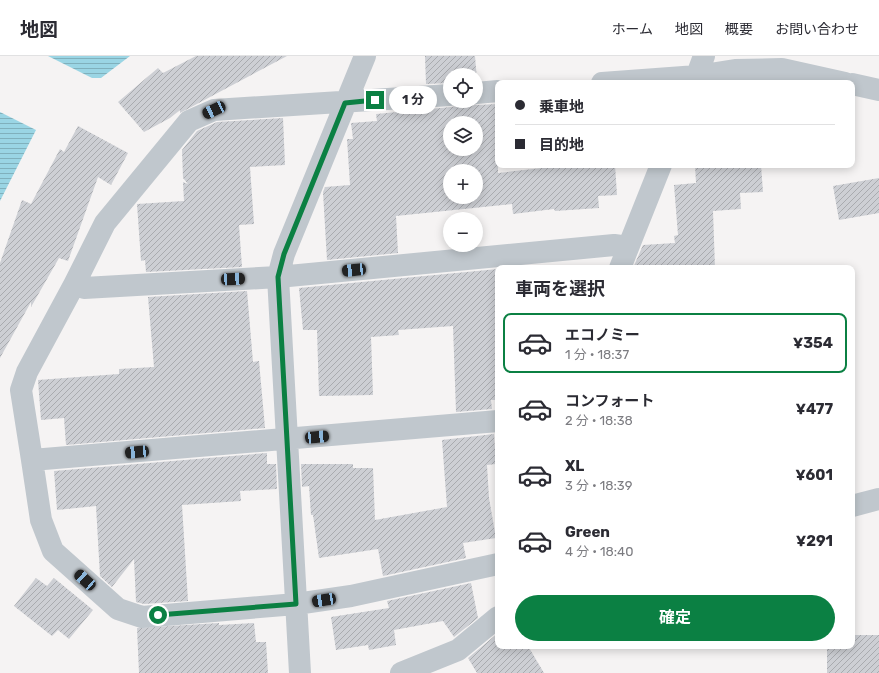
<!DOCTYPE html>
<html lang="ja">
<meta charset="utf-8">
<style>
body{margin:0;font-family:Rubik,"Noto Sans JP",sans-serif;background:#f7f7f7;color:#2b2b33;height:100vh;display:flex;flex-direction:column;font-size:15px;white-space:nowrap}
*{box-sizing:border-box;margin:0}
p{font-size:13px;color:#7c7c81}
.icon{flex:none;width:22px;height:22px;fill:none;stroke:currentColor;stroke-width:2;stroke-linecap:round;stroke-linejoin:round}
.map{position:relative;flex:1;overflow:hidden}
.details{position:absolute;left:495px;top:209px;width:360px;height:384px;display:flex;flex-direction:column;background:#fff;border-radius:8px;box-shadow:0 2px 10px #0003}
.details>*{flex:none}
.top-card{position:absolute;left:495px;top:24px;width:360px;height:88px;border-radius:8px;box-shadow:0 2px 10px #0003;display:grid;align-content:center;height:88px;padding:0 20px;background:#fff}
.tools{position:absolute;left:443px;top:12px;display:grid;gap:8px}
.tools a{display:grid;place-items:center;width:40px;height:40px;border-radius:50%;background:#fff;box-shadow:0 2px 10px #0003;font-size:20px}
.end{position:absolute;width:18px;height:18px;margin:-9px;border:5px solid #0b8043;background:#fff;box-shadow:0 0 0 2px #fff}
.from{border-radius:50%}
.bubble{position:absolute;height:28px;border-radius:14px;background:#fff;box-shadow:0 2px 10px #0003;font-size:13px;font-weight:700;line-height:28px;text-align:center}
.car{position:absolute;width:12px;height:24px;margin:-12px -6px;border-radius:5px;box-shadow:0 0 3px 1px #0007;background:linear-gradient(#222 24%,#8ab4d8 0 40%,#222 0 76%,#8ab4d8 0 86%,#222 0)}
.top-card b{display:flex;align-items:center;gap:14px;height:38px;font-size:15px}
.top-card b+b{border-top:1px solid #e1e1e2}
.top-card i{width:10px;height:10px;background:#2b2b33}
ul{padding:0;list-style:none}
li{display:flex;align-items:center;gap:12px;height:60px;margin:0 8px 6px;padding:0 12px;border:2px solid transparent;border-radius:8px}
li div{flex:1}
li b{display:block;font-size:15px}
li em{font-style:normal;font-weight:700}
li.selected{border-color:#0b8043}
li>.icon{width:36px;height:36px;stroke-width:1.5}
h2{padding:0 20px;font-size:18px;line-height:48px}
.action{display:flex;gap:8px;margin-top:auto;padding:8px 20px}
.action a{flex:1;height:46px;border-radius:24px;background:#0b8043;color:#fff;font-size:16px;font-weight:700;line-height:46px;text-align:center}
header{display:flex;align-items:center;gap:24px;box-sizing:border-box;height:56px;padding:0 20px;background:#fff;border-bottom:1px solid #e1e1e2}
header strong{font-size:19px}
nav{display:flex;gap:22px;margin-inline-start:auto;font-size:14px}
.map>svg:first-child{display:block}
.water{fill:url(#water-rules)}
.building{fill:url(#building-hatch);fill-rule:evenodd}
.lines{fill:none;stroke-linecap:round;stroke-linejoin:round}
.street{stroke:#c0c7cd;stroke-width:22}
.route{stroke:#0b8043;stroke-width:5}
</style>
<header>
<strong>地図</strong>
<nav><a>ホーム</a><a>地図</a><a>概要</a><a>お問い合わせ</a></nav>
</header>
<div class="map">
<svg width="879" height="617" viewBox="0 0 879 617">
<defs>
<pattern id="water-rules" width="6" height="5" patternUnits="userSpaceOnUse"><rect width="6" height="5" fill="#9ad5e4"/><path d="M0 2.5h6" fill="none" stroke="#80b0bc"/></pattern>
<pattern id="building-hatch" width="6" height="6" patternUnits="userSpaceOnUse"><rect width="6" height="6" fill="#cdcfd4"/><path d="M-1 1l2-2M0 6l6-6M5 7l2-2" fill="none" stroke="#a9abaf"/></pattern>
</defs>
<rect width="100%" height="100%" fill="#f5f3f3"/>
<!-- water -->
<path class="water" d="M 48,0 L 130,0 L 101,22 L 92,22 Z
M 0,56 L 36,74 L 0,145 Z"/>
<!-- building -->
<path class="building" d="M 196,0 L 287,0 L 180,57 L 180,54 L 170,62 L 144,76 L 118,46 L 158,12 L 163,17 Z
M 425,0 L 475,0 L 477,24 L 476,19 L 450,19 L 450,27 L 426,28 Z
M 461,45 L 467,45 L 477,49 L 498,48 L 498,117 L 551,111 L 551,109 L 615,109 L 617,139 L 598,140 L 599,152 L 555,155 L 554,153 L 513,158 L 512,148 L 396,160 L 398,197 L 327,204 L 323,136 L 325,131 L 350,129 L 347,83 L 353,83 L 351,67 L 377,65 L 376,58 L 451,51 L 457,50 ZM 450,67 L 476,67 L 476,93 L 450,93 ZM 450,115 L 476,115 L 476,141 L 450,141 Z
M 283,62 L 285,109 L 250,111 L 254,168 L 239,169 L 242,211 L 146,216 L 145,204 L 141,205 L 137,148 L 184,145 L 183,126 L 188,128 L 183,122 L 182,94 L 197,75 L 217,66 Z
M 78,70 L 128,97 L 111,129 L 98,121 L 68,205 L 59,202 L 31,251 L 31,246 L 0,302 L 0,207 L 22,144 L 31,148 L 60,93 L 64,96 Z
M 695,109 L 761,109 L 763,136 L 740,137 L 741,153 L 713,155 L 715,212 L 633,212 L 643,189 L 675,187 L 674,180 L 678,179 L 674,129 L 696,127 Z
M 879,122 L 879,157 L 839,164 L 833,130 Z
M 498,213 L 498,344 L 491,344 L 492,353 L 456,356 L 453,270 L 398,274 L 399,279 L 371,281 L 373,339 L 319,340 L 317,274 L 303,274 L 299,232 Z
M 247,235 L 253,306 L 259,305 L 265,372 L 66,389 L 64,362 L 41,364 L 38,324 L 119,318 L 119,313 L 154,311 L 148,241 Z
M 494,378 L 496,408 L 487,409 L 489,442 L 496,482 L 463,487 L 466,502 L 383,520 L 378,493 L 319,502 L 313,459 L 311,459 L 309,430 L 302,431 L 301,408 L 353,408 L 353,412 L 373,412 L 375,464 L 447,451 L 442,384 Z
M 267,397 L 267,408 L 276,408 L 277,433 L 240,435 L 241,445 L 182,449 L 188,545 L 144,548 L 136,546 L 134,503 L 112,531 L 100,520 L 96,450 L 57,454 L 54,415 Z
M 36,522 L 47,530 L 54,522 L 93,554 L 69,583 L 58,574 L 52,580 L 14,550 Z
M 471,527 L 478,562 L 454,581 L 443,565 L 394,574 L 396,589 L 369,594 L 368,589 L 336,594 L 331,561 L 389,552 L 387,545 Z
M 219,567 L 219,569 L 254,567 L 256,586 L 266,586 L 268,617 L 139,617 L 137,572 Z
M 498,577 L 498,590 L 528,590 L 544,617 L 477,617 L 468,602 Z
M 852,579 L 879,579 L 879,617 L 827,617 L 827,590 L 852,590 Z"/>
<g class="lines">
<!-- street -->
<path class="street" d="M 602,27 L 697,20 L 735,14 L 782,13 L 845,27
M 694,27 L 704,0
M 852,28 L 879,34
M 476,37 L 498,35
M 450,39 L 214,54 L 189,65 L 105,167 L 75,227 L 84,232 L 278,221 L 614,189 L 628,191
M 620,212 L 661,109
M 75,227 L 27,316 L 21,334 L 32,404 L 498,365
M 32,404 L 41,464 L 53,495 L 118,553 L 142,561 L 296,548 L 351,540 L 498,508
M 852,450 L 879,443
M 300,617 L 278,221 L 284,198 L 365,0
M 401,617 L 458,594 L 498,561"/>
</g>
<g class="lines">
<!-- route -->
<path class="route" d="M 158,559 L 296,548 L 278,221 L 284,198 L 345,47 L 375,44"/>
</g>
</svg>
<div class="tools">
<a><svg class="icon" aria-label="locate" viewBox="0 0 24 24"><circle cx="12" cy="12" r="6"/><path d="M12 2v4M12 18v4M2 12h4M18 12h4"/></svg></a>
<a><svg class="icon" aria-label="layers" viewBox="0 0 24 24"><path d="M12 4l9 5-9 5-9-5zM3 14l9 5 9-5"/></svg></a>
<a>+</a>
<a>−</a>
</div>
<i class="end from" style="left:158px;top:559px"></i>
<i class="end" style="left:375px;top:44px"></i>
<div class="bubble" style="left:389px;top:30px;width:48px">1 分</div>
<i class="car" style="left:214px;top:54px;rotate:245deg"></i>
<i class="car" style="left:354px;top:214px;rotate:264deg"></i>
<i class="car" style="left:233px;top:223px;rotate:87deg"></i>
<i class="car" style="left:317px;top:381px;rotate:85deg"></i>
<i class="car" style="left:137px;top:396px;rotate:265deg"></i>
<i class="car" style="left:85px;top:524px;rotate:312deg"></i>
<i class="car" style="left:324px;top:544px;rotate:261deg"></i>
<div class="top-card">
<b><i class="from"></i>乗車地</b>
<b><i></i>目的地</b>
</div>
<section class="details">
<h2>車両を選択</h2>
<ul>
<li class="selected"><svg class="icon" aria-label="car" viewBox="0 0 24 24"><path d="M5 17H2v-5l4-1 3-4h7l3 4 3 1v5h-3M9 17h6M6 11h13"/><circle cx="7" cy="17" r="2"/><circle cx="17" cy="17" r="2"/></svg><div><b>エコノミー</b><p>1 分 · 18:37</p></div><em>¥354</em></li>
<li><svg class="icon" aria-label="car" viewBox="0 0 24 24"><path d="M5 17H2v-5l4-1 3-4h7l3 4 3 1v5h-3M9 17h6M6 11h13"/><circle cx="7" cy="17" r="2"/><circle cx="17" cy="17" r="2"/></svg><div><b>コンフォート</b><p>2 分 · 18:38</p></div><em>¥477</em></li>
<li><svg class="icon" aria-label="car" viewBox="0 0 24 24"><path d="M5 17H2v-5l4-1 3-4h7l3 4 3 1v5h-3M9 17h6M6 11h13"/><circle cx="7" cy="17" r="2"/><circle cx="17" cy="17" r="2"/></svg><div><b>XL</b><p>3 分 · 18:39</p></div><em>¥601</em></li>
<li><svg class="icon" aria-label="car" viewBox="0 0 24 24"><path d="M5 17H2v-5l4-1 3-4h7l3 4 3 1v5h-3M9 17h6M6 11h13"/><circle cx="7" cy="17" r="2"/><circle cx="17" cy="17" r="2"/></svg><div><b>Green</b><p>4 分 · 18:40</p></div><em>¥291</em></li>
</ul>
<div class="action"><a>確定</a></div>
</section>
</div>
